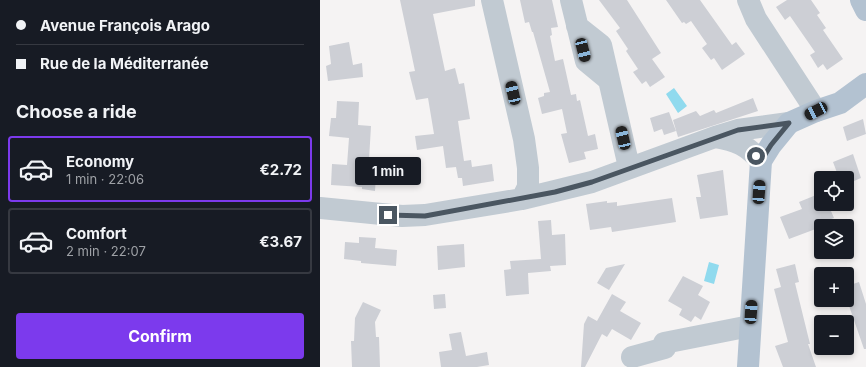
<!DOCTYPE html>
<meta charset="utf-8">
<style>
body{margin:0;font-family:Inter,sans-serif;background:#242831;color:#f1f3f6;height:100vh;display:flex;flex-direction:column;font-size:15px;white-space:nowrap}
*{box-sizing:border-box;margin:0}
p{font-size:13px;color:#9ea1a6}
.icon{flex:none;width:22px;height:22px;fill:none;stroke:currentColor;stroke-width:2;stroke-linecap:round;stroke-linejoin:round}
.map{position:relative;flex:1;overflow:hidden}
.side{display:flex;flex-direction:column;background:#171b24;width:320px}
.side>*{flex:none}
.top-card{display:grid;align-content:center;height:88px;padding:0 16px;background:#171b24}
.fabs{position:absolute;left:494px;top:171px;display:grid;gap:8px}
.fabs a{display:grid;place-items:center;width:40px;height:40px;border-radius:4px;background:#171b24;box-shadow:0 2px 6px #0003;font-size:20px}
.end{position:absolute;width:18px;height:18px;margin:-9px;border:5px solid #4a5661;background:#fff;box-shadow:0 0 0 2px #fff}
.from{border-radius:50%}
.bubble{position:absolute;height:28px;border-radius:4px;background:#171b24;box-shadow:0 2px 6px #0003;font-size:13px;font-weight:700;line-height:28px;text-align:center}
.car{position:absolute;width:12px;height:24px;margin:-12px -6px;border-radius:5px;box-shadow:0 0 3px 1px #0007;background:linear-gradient(#222 24%,#8ab4d8 0 40%,#222 0 76%,#8ab4d8 0 86%,#222 0)}
.top-card b{display:flex;align-items:center;gap:14px;height:38px;font-size:15px}
.top-card b+b{border-top:1px solid #363941}
.top-card i{width:10px;height:10px;background:#f1f3f6}
ul{padding:0;list-style:none}
li{display:flex;align-items:center;gap:12px;height:66px;margin:0 8px 6px;padding:0 8px;border:2px solid #363941;border-radius:4px}
li div{flex:1}
li b{display:block;font-size:15px}
li em{font-style:normal;font-weight:700}
li.selected{border-color:#7c3aed}
li>.icon{width:36px;height:36px;stroke-width:1.5}
h2{padding:0 16px;font-size:18px;line-height:48px}
.button{display:flex;gap:8px;margin-top:auto;padding:8px 16px}
.button a{flex:1;height:46px;border-radius:4px;background:#7c3aed;color:#fff;font-size:16px;font-weight:700;line-height:46px;text-align:center}
main{display:flex;flex:1;min-height:0}
.map>svg:first-child{display:block}
.water{fill:#90daee}
.building{fill:#cdcfd5}
.lines{fill:none;stroke-linecap:round;stroke-linejoin:round}
.minor{stroke:#c1cad2;stroke-width:22}
.major{stroke:#b3c2d1;stroke-width:22}
.route{stroke:#4a5661;stroke-width:5}
</style>
<main>
<section class="side">
<div class="top-card">
<b><i class="from"></i>Avenue François Arago</b>
<b><i></i>Rue de la Méditerranée</b>
</div>
<h2>Choose a ride</h2>
<ul>
<li class="selected"><svg class="icon" aria-label="car" viewBox="0 0 24 24"><path d="M5 17H2v-5l4-1 3-4h7l3 4 3 1v5h-3M9 17h6M6 11h13"/><circle cx="7" cy="17" r="2"/><circle cx="17" cy="17" r="2"/></svg><div><b>Economy</b><p>1 min · 22:06</p></div><em>€2.72</em></li>
<li><svg class="icon" aria-label="car" viewBox="0 0 24 24"><path d="M5 17H2v-5l4-1 3-4h7l3 4 3 1v5h-3M9 17h6M6 11h13"/><circle cx="7" cy="17" r="2"/><circle cx="17" cy="17" r="2"/></svg><div><b>Comfort</b><p>2 min · 22:07</p></div><em>€3.67</em></li>
</ul>
<div class="button"><a>Confirm</a></div>
</section>
<div class="map">
<svg width="546" height="367" viewBox="0 0 546 367">
<rect width="100%" height="100%" fill="#f5f3f3"/>
<!-- water -->
<path class="water" d="M 354,88 L 367,106 L 358,113 L 346,94 Z
M 389,262 L 399,265 L 394,284 L 384,281 Z"/>
<!-- building -->
<path class="building" d="M 80,0 L 155,0 L 155,6 L 113,14 L 125,71 L 135,68 L 139,84 L 144,83 L 150,119 L 138,121 L 144,161 L 151,160 L 152,167 L 172,164 L 174,181 L 143,186 L 142,178 L 138,178 L 136,167 L 126,168 L 123,146 L 97,150 L 95,136 L 114,134 L 108,98 L 96,100 L 89,72 L 95,71 Z
M 200,0 L 232,0 L 238,27 L 231,28 L 232,35 L 230,36 L 235,61 L 243,59 L 251,95 L 256,94 L 257,101 L 260,100 L 268,136 L 275,134 L 278,149 L 264,152 L 266,159 L 249,163 L 241,134 L 247,133 L 242,109 L 222,114 L 218,98 L 224,96 L 224,93 L 230,92 L 213,32 L 212,32 L 209,22 L 205,23 Z
M 279,0 L 307,0 L 341,53 L 332,59 L 345,77 L 330,87 L 326,81 L 322,84 L 313,72 L 318,69 L 306,51 L 308,49 L 296,31 L 300,28 Z
M 346,0 L 380,0 L 412,45 L 416,42 L 425,54 L 402,70 L 394,58 L 391,60 L 382,48 L 387,44 L 371,21 L 366,24 L 364,22 L 362,23 Z
M 467,0 L 491,0 L 500,13 L 497,15 L 506,28 L 503,30 L 523,59 L 507,70 L 503,64 L 498,68 L 490,55 L 495,52 L 470,16 L 465,20 L 456,7 Z
M 29,42 L 33,65 L 42,63 L 43,77 L 8,81 L 6,66 L 11,64 L 9,46 Z
M 433,98 L 438,111 L 358,137 L 353,120 L 376,111 L 380,116 L 394,110 L 396,113 Z
M 17,101 L 39,102 L 38,125 L 51,126 L 49,160 L 57,161 L 55,191 L 42,189 L 42,187 L 11,185 L 12,164 L 27,165 L 29,138 L 9,136 L 11,118 L 16,118 Z
M 349,112 L 356,131 L 344,135 L 342,129 L 334,132 L 330,118 Z
M 543,119 L 546,134 L 527,141 L 523,127 Z
M 533,154 L 541,178 L 527,184 L 527,178 L 519,178 L 513,162 Z
M 403,170 L 408,215 L 380,219 L 376,197 L 381,197 L 377,175 Z
M 501,193 L 501,204 L 508,204 L 514,218 L 500,223 L 501,227 L 469,239 L 460,217 L 482,209 L 479,202 Z
M 352,198 L 356,222 L 292,232 L 291,227 L 270,230 L 266,204 L 287,201 L 287,203 L 297,202 L 297,206 Z
M 231,220 L 232,235 L 245,234 L 246,265 L 230,266 L 231,271 L 208,273 L 209,294 L 186,296 L 184,270 L 191,269 L 190,261 L 221,259 L 218,221 Z
M 39,237 L 56,238 L 55,248 L 77,250 L 76,266 L 41,263 L 41,261 L 24,259 L 25,242 L 39,243 Z
M 144,244 L 145,267 L 118,270 L 117,246 Z
M 305,264 L 289,290 L 277,283 L 286,268 Z
M 475,264 L 479,282 L 475,283 L 490,344 L 488,344 L 496,367 L 463,367 L 455,346 L 468,342 L 454,289 L 461,287 L 456,269 Z
M 363,276 L 383,286 L 378,295 L 390,302 L 381,320 L 375,316 L 371,322 L 359,315 L 362,309 L 348,301 Z
M 539,282 L 546,304 L 546,349 L 544,349 L 527,300 L 527,286 Z
M 125,294 L 126,308 L 114,309 L 113,295 Z
M 292,294 L 306,302 L 300,311 L 321,323 L 311,340 L 292,329 L 287,337 L 282,334 L 265,367 L 261,367 L 264,324 L 268,316 L 277,321 Z
M 43,302 L 61,310 L 55,322 L 56,337 L 59,337 L 60,367 L 32,367 L 31,341 L 34,341 L 35,318 Z
M 141,332 L 146,356 L 167,352 L 169,365 L 157,367 L 121,367 L 119,352 L 132,350 L 129,334 Z"/>
<g class="lines">
<!-- minor -->
<path class="minor" d="M 172,0 L 204,139 L 208,168 L 208,187 L 202,199
M 251,0 L 266,61 L 289,80
M 428,0 L 436,19 L 496,111
M 257,26 L 281,45 L 309,167
M 441,161 C 426,145 418,141 395,137 L 418,130 L 469,123
M 0,208 L 82,216 L 105,215 L 202,199 L 272,182 L 395,137
M 312,357 L 345,348 L 344,343 L 430,326"/>
<!-- major -->
<path class="major" d="M 541,0 L 546,10
M 428,367 L 441,161 L 451,145 L 469,123 L 496,111 L 520,103 L 546,84"/>
</g>
<g class="lines">
<!-- route -->
<path class="route" d="M 68,215 L 105,216 L 235,192 L 272,182 L 418,130 L 469,123 L 451,145 L 441,161 L 436,156"/>
</g>
</svg>
<div class="fabs">
<a><svg class="icon" aria-label="locate" viewBox="0 0 24 24"><circle cx="12" cy="12" r="6"/><path d="M12 2v4M12 18v4M2 12h4M18 12h4"/></svg></a>
<a><svg class="icon" aria-label="layers" viewBox="0 0 24 24"><path d="M12 4l9 5-9 5-9-5zM3 14l9 5 9-5"/></svg></a>
<a>+</a>
<a>−</a>
</div>
<i class="end from" style="left:436px;top:156px"></i>
<i class="end" style="left:68px;top:215px"></i>
<div class="bubble" style="left:35px;top:157px;width:66px">1 min</div>
<i class="car" style="left:263px;top:50px;rotate:166deg"></i>
<i class="car" style="left:193px;top:93px;rotate:347deg"></i>
<i class="car" style="left:496px;top:111px;rotate:243deg"></i>
<i class="car" style="left:303px;top:138px;rotate:347deg"></i>
<i class="car" style="left:439px;top:192px;rotate:4deg"></i>
<i class="car" style="left:431px;top:312px;rotate:4deg"></i>
</div>
</main>
